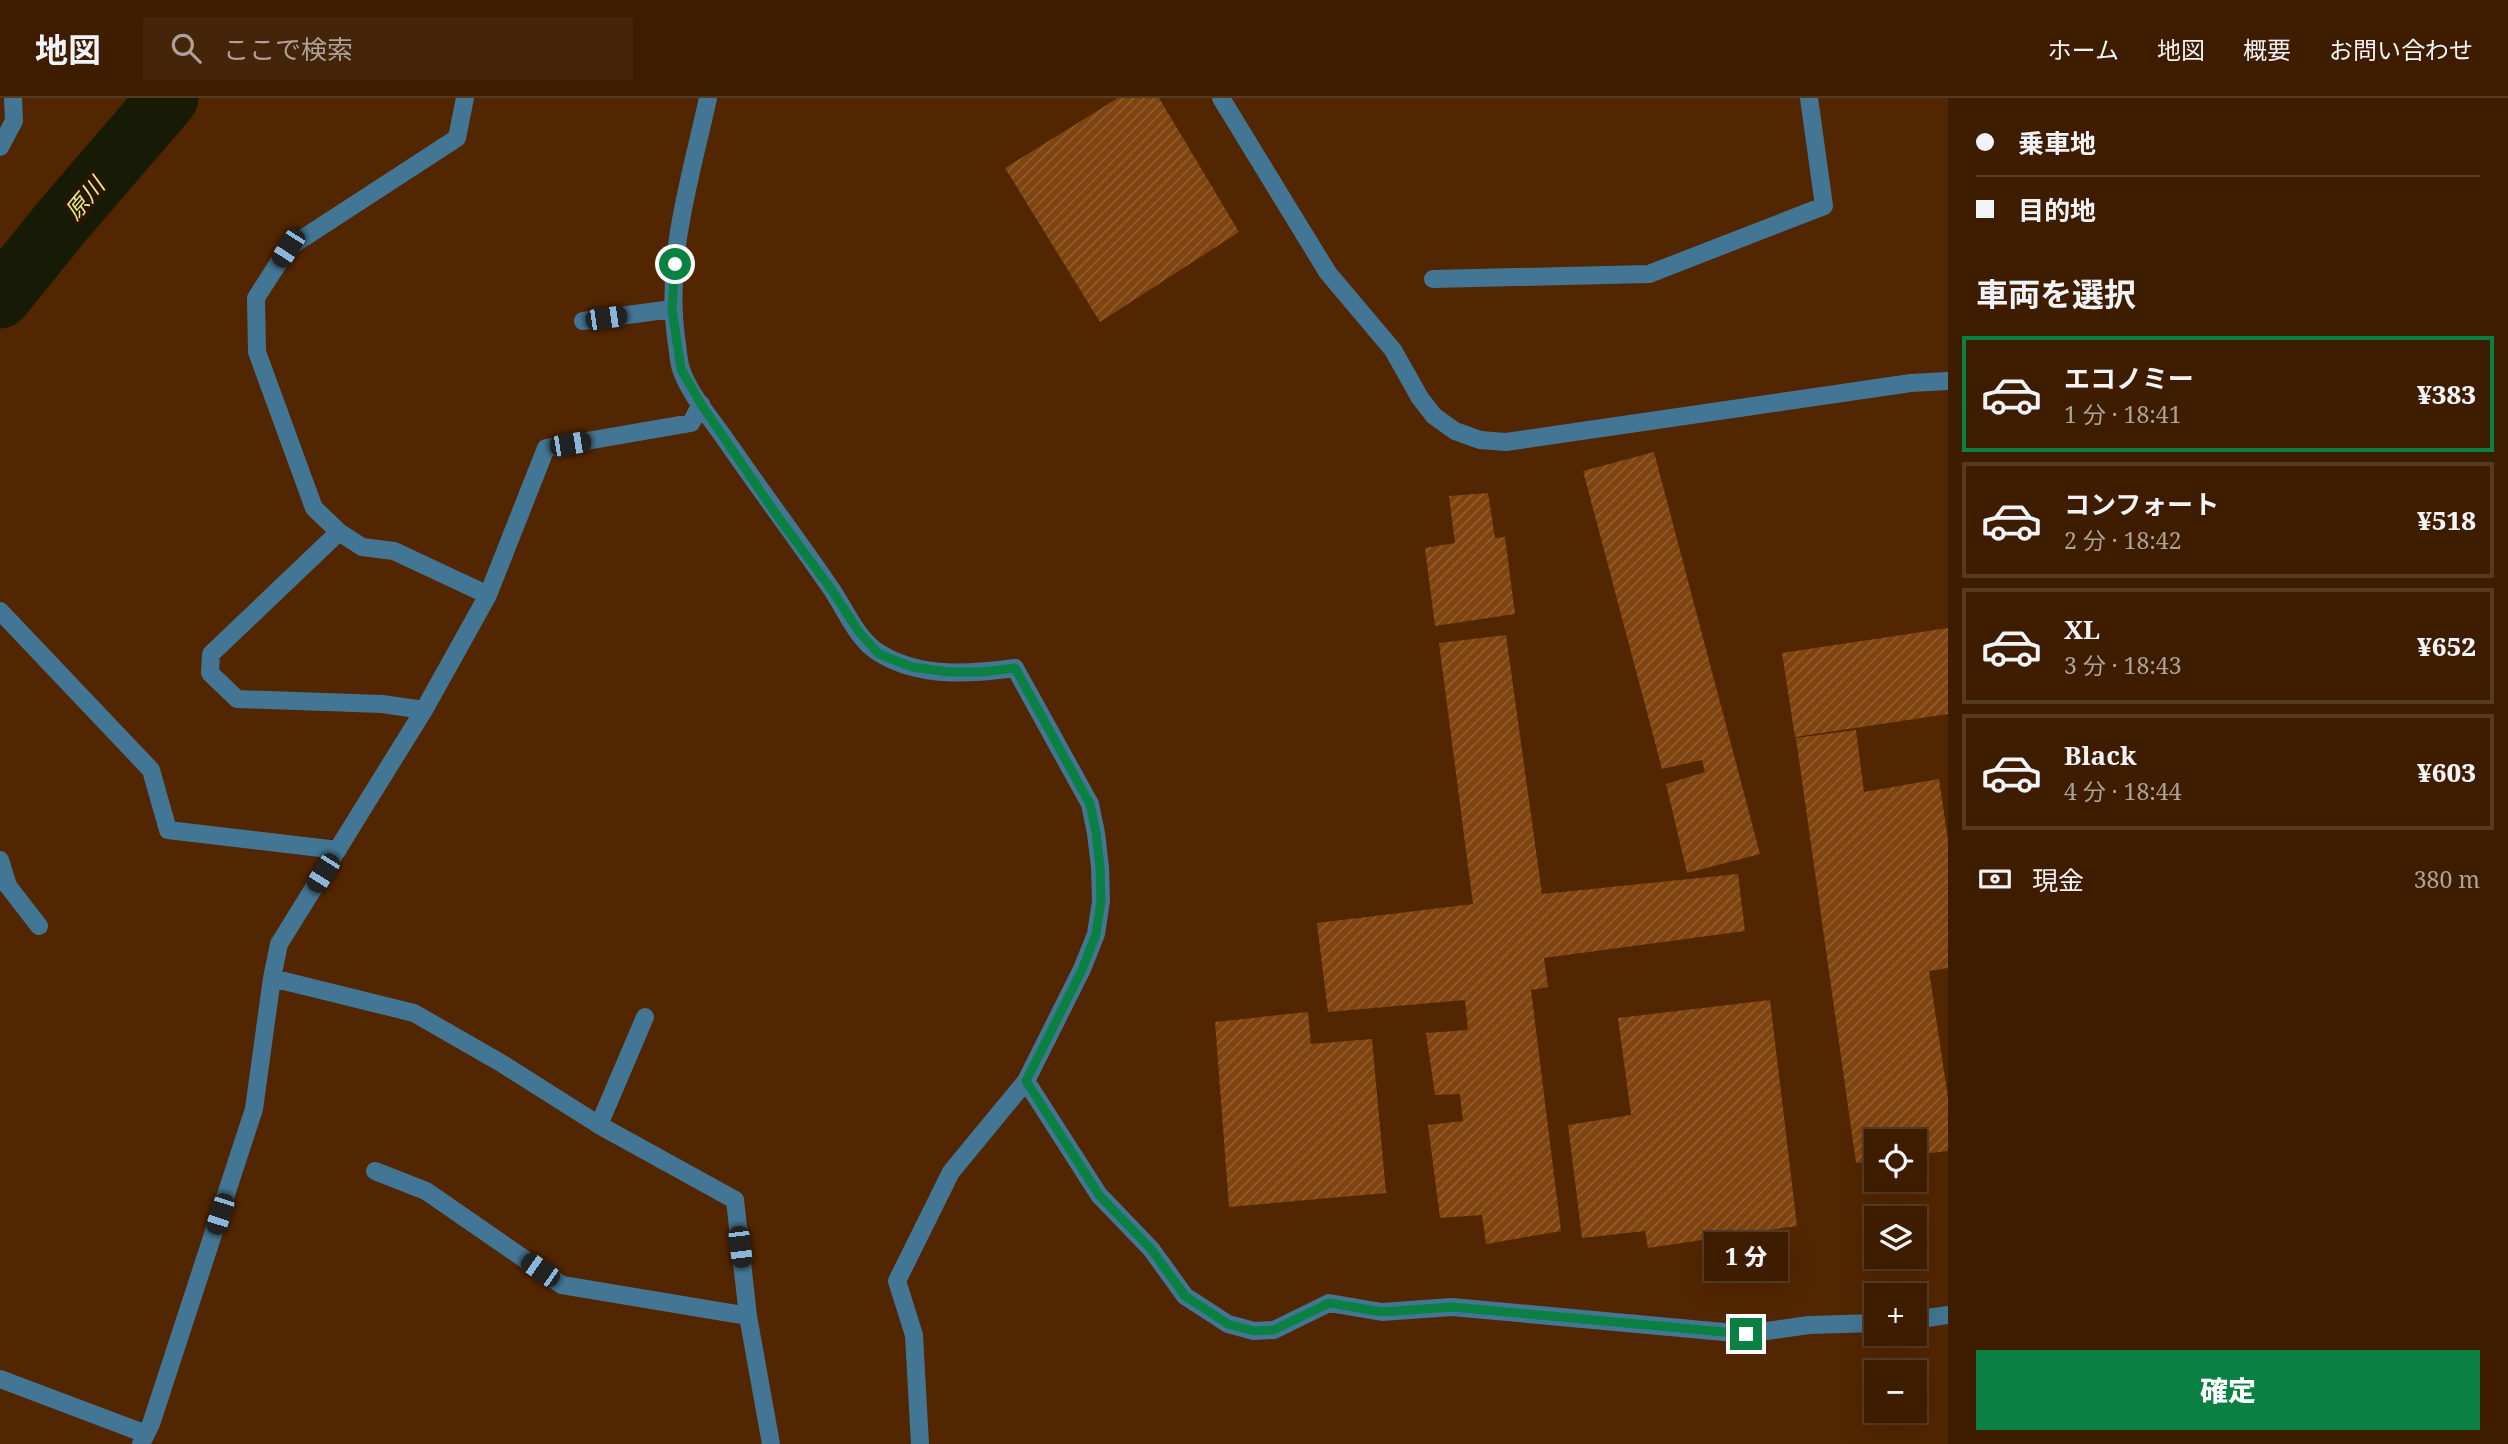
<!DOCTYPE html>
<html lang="ja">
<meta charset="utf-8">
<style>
body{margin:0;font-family:"Noto Serif","Noto Sans JP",serif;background:#45250a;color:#f1f3f6;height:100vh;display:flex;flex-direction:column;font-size:26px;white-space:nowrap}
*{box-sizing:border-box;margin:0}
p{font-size:23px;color:#ada199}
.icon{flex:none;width:38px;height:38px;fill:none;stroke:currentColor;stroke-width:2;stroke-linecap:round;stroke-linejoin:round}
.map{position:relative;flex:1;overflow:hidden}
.side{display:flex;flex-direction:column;background:#3e1c00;width:560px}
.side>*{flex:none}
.top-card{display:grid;align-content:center;height:154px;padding:0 28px;background:#3e1c00}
.buttons{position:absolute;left:1864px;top:1031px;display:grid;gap:14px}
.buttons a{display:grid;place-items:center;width:63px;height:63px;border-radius:0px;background:#3e1c00;box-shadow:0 7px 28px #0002,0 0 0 2px #573a22;font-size:35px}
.end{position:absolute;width:32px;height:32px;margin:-16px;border:9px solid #0b8043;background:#fff;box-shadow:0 0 0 4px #fff}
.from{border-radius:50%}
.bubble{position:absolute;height:49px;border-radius:0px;background:#3e1c00;box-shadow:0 7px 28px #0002,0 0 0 2px #573a22;font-size:23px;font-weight:800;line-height:49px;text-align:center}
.car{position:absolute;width:21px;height:42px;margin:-21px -10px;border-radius:9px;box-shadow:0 0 5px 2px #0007;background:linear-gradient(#222 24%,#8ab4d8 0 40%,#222 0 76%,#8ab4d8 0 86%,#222 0)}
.top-card b{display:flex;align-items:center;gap:24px;height:66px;font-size:26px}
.top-card b+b{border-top:2px solid #573a22}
.top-card i{width:18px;height:18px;background:#f1f3f6}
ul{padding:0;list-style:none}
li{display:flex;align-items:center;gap:21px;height:116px;margin:0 14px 10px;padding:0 14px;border:4px solid #573a22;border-radius:0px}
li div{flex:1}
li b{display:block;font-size:26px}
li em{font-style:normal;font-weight:800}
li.on{border-color:#0b8043}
li>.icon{width:63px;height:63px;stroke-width:1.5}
h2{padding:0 28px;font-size:32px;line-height:84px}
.pay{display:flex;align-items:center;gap:18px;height:77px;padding:0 28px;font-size:26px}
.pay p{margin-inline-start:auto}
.button{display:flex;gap:14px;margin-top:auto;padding:14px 28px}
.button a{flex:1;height:80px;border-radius:0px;background:#0b8043;color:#fff;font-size:28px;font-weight:800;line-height:80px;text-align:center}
header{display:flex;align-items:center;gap:42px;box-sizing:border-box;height:98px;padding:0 35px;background:#3e1c00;border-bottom:2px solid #573a22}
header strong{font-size:33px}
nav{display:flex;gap:38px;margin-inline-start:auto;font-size:24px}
.search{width:490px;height:63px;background:#45250a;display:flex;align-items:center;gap:18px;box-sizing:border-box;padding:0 24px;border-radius:0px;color:#ada199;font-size:26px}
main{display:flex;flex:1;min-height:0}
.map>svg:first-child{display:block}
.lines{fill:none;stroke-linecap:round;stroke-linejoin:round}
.river{stroke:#171a04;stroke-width:61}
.building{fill:url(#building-hatch)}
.minor{stroke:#437694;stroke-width:18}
.route{stroke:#0b8043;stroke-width:9}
.labels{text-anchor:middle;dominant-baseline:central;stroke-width:7;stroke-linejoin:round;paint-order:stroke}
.water-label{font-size:23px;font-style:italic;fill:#e0ef87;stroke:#2d1402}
</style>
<header>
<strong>地図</strong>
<div class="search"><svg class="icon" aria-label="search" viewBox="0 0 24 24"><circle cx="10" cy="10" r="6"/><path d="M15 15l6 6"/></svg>ここで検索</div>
<nav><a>ホーム</a><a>地図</a><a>概要</a><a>お問い合わせ</a></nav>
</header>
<main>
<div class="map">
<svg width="1948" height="1346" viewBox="0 0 1948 1346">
<defs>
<pattern id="building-hatch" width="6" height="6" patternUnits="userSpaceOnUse" patternTransform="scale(1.75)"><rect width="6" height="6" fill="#7e430e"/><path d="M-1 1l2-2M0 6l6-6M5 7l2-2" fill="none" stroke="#915e30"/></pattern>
</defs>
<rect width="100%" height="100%" fill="#522600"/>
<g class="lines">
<!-- river -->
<path class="river" d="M 0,200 L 64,121 L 168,0"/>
</g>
<!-- building -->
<path class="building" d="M 1118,0 L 1159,0 L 1239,134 L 1100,224 L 1005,70 Z
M 1654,354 L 1760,756 L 1687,775 L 1666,686 L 1705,674 L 1702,662 L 1662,671 L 1583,373 Z
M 1488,395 L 1495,440 L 1505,439 L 1515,516 L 1435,528 L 1425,450 L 1455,445 L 1449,398 Z
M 1948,530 L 1948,616 L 1795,639 L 1782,555 Z
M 1506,537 L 1542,796 L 1738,776 L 1745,833 L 1544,860 L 1548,889 L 1531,892 L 1561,1133 L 1486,1146 L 1482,1117 L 1440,1120 L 1428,1027 L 1463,1023 L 1460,996 L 1435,997 L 1426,935 L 1468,932 L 1465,902 L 1328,914 L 1317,825 L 1473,806 L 1439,545 Z
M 1856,632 L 1864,694 L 1939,681 L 1948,743 L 1948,870 L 1929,873 L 1948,1000 L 1948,1053 L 1914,1057 L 1914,1043 L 1876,1043 L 1876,1063 L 1856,1065 L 1796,640 Z
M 1770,902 L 1797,1128 L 1648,1150 L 1645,1133 L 1582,1140 L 1568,1027 L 1631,1017 L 1618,920 Z
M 1308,914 L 1311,946 L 1372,941 L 1386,1095 L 1229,1109 L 1215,924 Z"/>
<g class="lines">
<!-- minor -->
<path class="minor" d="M 708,0 C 691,79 665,158 676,240 C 678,249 678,262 681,271 C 689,295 709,318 723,338 C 758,389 795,438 830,489 C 845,510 857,543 881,556 C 921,580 971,576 1015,570 L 1090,706 L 1096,735 L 1100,769 L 1101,803 L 1096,836 L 1082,871 L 1026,983 L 1099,1097 L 1151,1151 L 1185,1198 L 1228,1226 L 1254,1233 L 1274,1232 L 1329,1205 L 1382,1214 L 1452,1209 L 1746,1236 L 1809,1227 L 1876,1225
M 1221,0 L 1328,175 L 1393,252 L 1420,300 L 1434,318 L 1455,333 L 1480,342 L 1506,344 L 1911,285 L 1948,283
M 0,49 L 14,23 L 13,0
M 1433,181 L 1649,176 L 1824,108 L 1809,0
M 583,223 L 672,211
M 339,434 L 314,410 L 257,254 L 256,200 L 288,150 L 457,40 L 465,0
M 0,513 L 151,672 L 168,732 L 338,752
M 424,612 L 382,606 L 237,601 L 210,575 L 211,556 L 339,434 L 362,449 L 394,453 L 488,497 L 546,350 L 691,325 L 701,306
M 0,762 L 8,788 L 39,828
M 272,880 L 279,846 L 424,612 L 488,497
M 645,919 L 599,1027 L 735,1102 L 748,1218
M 375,1073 L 426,1093 L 562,1187 L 748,1218 L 771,1346
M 1914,1222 L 1948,1217
M 0,1281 L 146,1336
M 141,1346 L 151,1326 L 254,1011 L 272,880 L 414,915 L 501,965 L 599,1027
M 920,1346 L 914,1237 L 897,1183 L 951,1074 L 1026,983"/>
</g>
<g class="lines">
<!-- route -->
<path class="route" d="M 675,166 L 672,211 L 681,271 L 701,306 L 776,416 L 831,491 L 859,534 L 879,556 L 912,569 L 948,574 L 982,574 L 1015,570 L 1090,706 L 1096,735 L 1100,769 L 1101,803 L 1096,836 L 1082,872 L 1026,983 L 1099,1097 L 1151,1151 L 1185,1198 L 1228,1226 L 1254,1233 L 1274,1232 L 1329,1205 L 1382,1214 L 1452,1209 L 1746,1236"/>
</g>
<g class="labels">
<!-- water labels -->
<g class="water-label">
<text transform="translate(84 100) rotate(-50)">原川</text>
</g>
</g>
</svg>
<div class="buttons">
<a><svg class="icon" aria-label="locate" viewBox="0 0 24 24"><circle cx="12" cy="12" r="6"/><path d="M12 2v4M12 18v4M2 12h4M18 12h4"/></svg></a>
<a><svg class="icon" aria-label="layers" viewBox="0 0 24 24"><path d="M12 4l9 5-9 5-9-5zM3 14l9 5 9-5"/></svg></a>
<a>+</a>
<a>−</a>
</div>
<i class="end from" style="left:675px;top:166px"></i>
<i class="end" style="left:1746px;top:1236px"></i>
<div class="bubble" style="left:1704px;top:1134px;width:84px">1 分</div>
<i class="car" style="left:288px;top:150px;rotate:213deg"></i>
<i class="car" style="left:606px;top:220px;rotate:82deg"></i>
<i class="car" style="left:570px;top:346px;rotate:81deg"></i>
<i class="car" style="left:323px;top:775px;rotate:212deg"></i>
<i class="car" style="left:220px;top:1116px;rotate:198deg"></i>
<i class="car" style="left:740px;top:1149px;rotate:173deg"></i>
<i class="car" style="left:540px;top:1172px;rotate:305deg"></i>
</div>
<section class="side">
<div class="top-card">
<b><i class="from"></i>乗車地</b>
<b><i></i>目的地</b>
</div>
<h2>車両を選択</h2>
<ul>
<li class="on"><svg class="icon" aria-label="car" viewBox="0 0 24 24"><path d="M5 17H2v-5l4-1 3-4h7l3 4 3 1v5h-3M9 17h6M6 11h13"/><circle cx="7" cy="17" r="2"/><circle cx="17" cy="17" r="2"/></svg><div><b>エコノミー</b><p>1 分 · 18:41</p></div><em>¥383</em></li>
<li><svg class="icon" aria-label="car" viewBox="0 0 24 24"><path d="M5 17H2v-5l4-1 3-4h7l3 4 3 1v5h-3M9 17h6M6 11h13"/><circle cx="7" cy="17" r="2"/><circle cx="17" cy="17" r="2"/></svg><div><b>コンフォート</b><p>2 分 · 18:42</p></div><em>¥518</em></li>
<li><svg class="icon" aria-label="car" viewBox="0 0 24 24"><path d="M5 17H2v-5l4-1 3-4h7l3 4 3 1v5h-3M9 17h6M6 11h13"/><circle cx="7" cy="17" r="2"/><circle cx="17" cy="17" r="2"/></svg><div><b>XL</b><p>3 分 · 18:43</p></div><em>¥652</em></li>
<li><svg class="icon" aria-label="car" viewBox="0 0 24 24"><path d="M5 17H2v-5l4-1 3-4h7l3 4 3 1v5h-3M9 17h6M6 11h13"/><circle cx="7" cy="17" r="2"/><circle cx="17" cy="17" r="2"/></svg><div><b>Black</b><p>4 分 · 18:44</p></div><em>¥603</em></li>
</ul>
<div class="pay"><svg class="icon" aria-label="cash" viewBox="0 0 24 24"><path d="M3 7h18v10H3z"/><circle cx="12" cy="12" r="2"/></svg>現金<p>380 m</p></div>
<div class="button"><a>確定</a></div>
</section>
</main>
